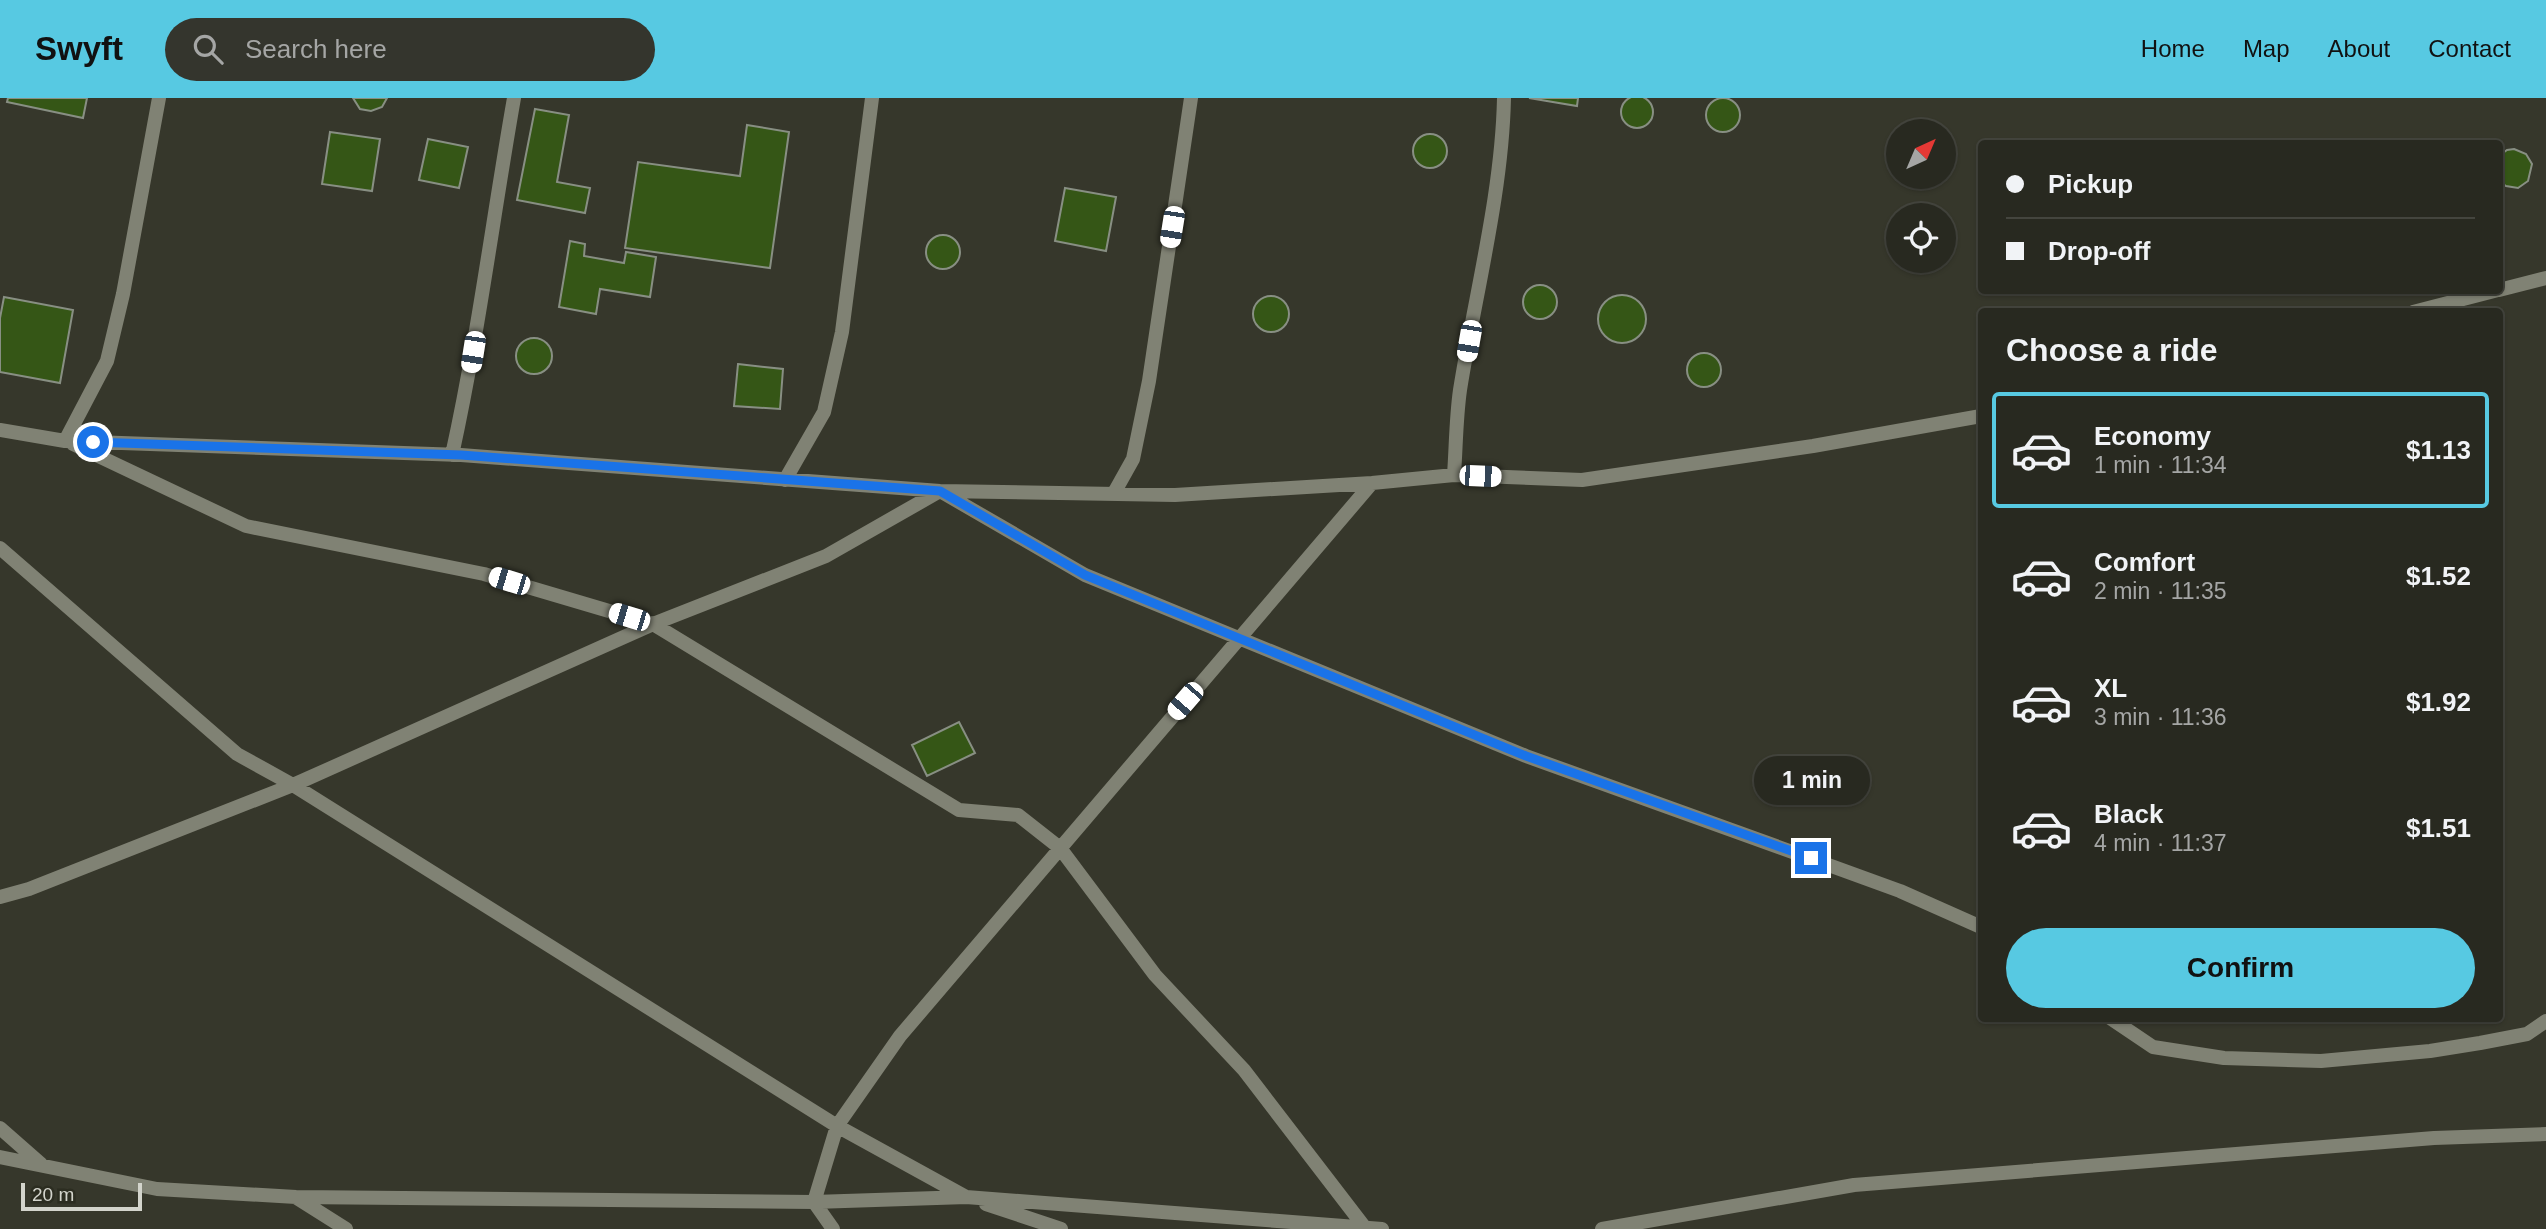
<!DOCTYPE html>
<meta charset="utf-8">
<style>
body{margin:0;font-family:Helvetica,sans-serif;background:#34352d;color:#f1f3f6;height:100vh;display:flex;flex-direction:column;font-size:26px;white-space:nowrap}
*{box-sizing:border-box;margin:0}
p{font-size:23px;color:#a5a6a5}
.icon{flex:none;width:38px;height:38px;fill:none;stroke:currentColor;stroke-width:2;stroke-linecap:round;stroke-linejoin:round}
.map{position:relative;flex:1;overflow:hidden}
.panel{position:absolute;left:1978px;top:210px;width:525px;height:714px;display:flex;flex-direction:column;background:#282920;border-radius:7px;box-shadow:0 2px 5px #0004,0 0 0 2px #44453e}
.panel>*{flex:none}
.top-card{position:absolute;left:1978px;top:42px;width:525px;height:154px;border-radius:7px;box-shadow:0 2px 5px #0004,0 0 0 2px #44453e;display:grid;align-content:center;height:154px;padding:0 28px;background:#282920}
.needle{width:46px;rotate:44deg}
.controls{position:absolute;left:1886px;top:21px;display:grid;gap:14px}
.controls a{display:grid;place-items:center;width:70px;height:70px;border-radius:50%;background:#282920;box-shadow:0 2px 5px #0004,0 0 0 2px #44453e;font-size:35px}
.scale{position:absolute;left:21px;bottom:18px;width:121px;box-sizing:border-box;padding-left:7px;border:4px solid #d3d4cc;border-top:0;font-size:19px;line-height:24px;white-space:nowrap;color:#d3d4cc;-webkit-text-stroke:5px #2c2d21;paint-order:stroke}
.end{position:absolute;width:32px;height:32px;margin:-16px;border:9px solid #1a73e8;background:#fff;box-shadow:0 0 0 4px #fff}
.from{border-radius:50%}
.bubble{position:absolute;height:49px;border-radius:24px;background:#282920;box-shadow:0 2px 5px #0004,0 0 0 2px #44453e;font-size:23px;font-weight:600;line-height:49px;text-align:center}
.car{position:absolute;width:21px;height:42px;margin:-21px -10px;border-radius:9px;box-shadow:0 0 5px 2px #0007;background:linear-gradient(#fff 24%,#345 0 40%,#fff 0 76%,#345 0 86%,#fff 0)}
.top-card b{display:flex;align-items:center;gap:24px;height:66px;font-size:26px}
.top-card b+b{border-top:2px solid #44453e}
.top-card i{width:18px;height:18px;background:#f1f3f6}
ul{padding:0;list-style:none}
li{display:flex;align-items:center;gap:21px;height:116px;margin:0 14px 10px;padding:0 14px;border:4px solid transparent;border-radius:7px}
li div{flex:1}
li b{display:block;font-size:26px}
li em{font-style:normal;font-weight:600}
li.active{border-color:#57c9e2}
li>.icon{width:63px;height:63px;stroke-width:1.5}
h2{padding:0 28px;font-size:32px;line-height:84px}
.cta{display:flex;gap:14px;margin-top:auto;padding:14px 28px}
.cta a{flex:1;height:80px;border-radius:42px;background:#57c9e2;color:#111;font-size:28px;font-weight:600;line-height:80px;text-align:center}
header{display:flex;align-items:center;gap:42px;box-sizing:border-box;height:98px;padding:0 35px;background:#57c9e2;color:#111}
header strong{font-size:33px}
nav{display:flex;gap:38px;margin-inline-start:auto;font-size:24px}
.search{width:490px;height:63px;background:#34352d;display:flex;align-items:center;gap:18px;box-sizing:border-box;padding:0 24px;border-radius:38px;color:#a5a6a5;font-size:26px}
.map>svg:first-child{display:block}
.building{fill:#355616;stroke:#888f83;stroke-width:2}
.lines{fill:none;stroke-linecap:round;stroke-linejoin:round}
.minor{stroke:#808274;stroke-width:14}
.route{stroke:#1a73e8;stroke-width:9}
</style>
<header>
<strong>Swyft</strong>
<div class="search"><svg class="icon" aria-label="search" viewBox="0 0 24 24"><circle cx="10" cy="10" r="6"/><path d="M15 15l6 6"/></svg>Search here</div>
<nav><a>Home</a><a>Map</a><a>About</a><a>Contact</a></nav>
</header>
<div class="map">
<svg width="2546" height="1131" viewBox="0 0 2546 1131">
<rect width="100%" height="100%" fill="#36372b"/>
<!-- building -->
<path class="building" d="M1621 14a16 16 0 1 1 32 0a16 16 0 1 1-32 0Z
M 8,0 L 87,0 L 83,20 L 7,4 Z
M 353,0 L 387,0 L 382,9 L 371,13 L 360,11 Z
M 1529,0 L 1578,0 L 1577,8 Z
M1706 17a17 17 0 1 1 34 0a17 17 0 1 1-34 0Z
M 535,11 L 569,17 L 557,84 L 590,90 L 585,115 L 517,102 Z
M 747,27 L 789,34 L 770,170 L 625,150 L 638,64 L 740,78 Z
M 330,34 L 380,41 L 372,93 L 322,86 Z
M1413 53a17 17 0 1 1 34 0a17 17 0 1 1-34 0Z
M 428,41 L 468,49 L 459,90 L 419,82 Z
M 2514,51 L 2526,56 L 2532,66 L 2528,83 L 2518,90 L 2506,88 L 2499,83 L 2499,58 L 2507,52 Z
M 1065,90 L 1116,99 L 1106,153 L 1055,143 Z
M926 154a17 17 0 1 1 34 0a17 17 0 1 1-34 0Z
M 570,143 L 585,146 L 584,158 L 624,165 L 626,154 L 656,159 L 650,199 L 600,191 L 596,216 L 559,209 Z
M1523 204a17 17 0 1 1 34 0a17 17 0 1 1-34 0Z
M1598 221a24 24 0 1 1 48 0a24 24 0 1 1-48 0Z
M1253 216a18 18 0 1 1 36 0a18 18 0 1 1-36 0Z
M 4,199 L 73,212 L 60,285 L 0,274 L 0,220 Z
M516 258a18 18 0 1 1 36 0a18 18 0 1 1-36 0Z
M1687 272a17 17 0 1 1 34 0a17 17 0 1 1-34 0Z
M 738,266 L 783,271 L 780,311 L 734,308 Z
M 959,624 L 975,655 L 927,678 L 912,647 Z"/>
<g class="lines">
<!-- minor -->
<path class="minor" d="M 2499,192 L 2546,180
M 2413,214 L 2498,192
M 0,332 L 65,343 L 107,263 L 123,196 L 159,0
M 65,343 L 461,357 L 940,393 L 1175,397 L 1372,385 L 1454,377 L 1582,382 L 1813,348 L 1981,318
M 73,346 L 246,428 L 484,476 L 653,526 L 959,712 L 1018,717 L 1060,750 L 1155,877 L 1244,972 L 1366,1131
M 452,357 C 478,239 493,119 514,0
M 1454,377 C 1456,349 1456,320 1460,292 C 1475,197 1502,96 1504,0
M 785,382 L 824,314 L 842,234 L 872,0
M 1114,395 L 1133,361 L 1149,283 L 1191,0
M 0,450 L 237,656 L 293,687 L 837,1028 L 966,1099 L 1382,1131
M 0,799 L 29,791 L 293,687 L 653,526 L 826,458 L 940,393 L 1085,477 L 1526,658 L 1834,769 L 1900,793 L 1981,829
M 2110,920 L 2153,949 L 2224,960 L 2321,963 L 2430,953 L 2480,945 L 2527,936 L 2546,923
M 0,1030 L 41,1066
M 0,1059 L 157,1091 L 296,1099 L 814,1104 L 967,1099
M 297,1100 L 346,1131
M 986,1106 L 1061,1131
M 833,1131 L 814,1104 L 837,1028 L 900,938 L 1372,385
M 1602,1131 L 1854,1087 L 2434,1040 L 2546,1036"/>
</g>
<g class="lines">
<!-- route -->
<path class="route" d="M 93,344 L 461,357 L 940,393 L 1085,477 L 1526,658 L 1811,760"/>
</g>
</svg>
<div class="controls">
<a><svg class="needle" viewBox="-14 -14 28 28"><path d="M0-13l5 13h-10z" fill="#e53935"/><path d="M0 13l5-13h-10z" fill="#a5a6a5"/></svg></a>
<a><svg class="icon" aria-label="locate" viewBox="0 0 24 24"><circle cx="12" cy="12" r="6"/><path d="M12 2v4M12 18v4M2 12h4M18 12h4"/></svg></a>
</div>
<div class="scale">20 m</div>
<i class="end from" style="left:93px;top:344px"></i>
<i class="end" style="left:1811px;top:760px"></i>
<div class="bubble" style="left:1754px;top:658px;width:116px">1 min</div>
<i class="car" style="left:1172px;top:129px;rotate:189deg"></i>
<i class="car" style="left:1469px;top:243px;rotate:190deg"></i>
<i class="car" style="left:473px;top:254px;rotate:189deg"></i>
<i class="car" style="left:1480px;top:378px;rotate:92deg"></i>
<i class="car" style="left:509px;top:483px;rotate:287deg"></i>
<i class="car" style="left:629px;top:519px;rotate:287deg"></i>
<i class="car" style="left:1185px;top:603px;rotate:221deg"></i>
<div class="top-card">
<b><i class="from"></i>Pickup</b>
<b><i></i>Drop-off</b>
</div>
<section class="panel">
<h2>Choose a ride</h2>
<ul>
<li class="active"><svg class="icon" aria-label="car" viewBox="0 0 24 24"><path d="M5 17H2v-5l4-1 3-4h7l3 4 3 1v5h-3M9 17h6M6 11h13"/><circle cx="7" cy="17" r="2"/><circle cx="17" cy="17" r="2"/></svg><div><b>Economy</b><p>1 min · 11:34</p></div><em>$1.13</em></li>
<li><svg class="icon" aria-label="car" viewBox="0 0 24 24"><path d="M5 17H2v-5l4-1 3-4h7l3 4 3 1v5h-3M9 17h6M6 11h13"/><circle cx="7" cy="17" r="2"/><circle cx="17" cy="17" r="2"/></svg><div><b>Comfort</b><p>2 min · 11:35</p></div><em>$1.52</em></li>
<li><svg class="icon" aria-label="car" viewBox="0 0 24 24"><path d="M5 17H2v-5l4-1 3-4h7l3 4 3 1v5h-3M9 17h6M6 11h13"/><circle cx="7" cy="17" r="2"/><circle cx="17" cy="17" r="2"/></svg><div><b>XL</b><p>3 min · 11:36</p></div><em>$1.92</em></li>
<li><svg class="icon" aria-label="car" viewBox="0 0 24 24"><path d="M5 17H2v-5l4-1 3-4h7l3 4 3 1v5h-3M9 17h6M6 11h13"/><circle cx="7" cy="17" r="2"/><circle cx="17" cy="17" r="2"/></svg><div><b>Black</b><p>4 min · 11:37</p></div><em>$1.51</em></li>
</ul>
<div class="cta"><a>Confirm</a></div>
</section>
</div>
